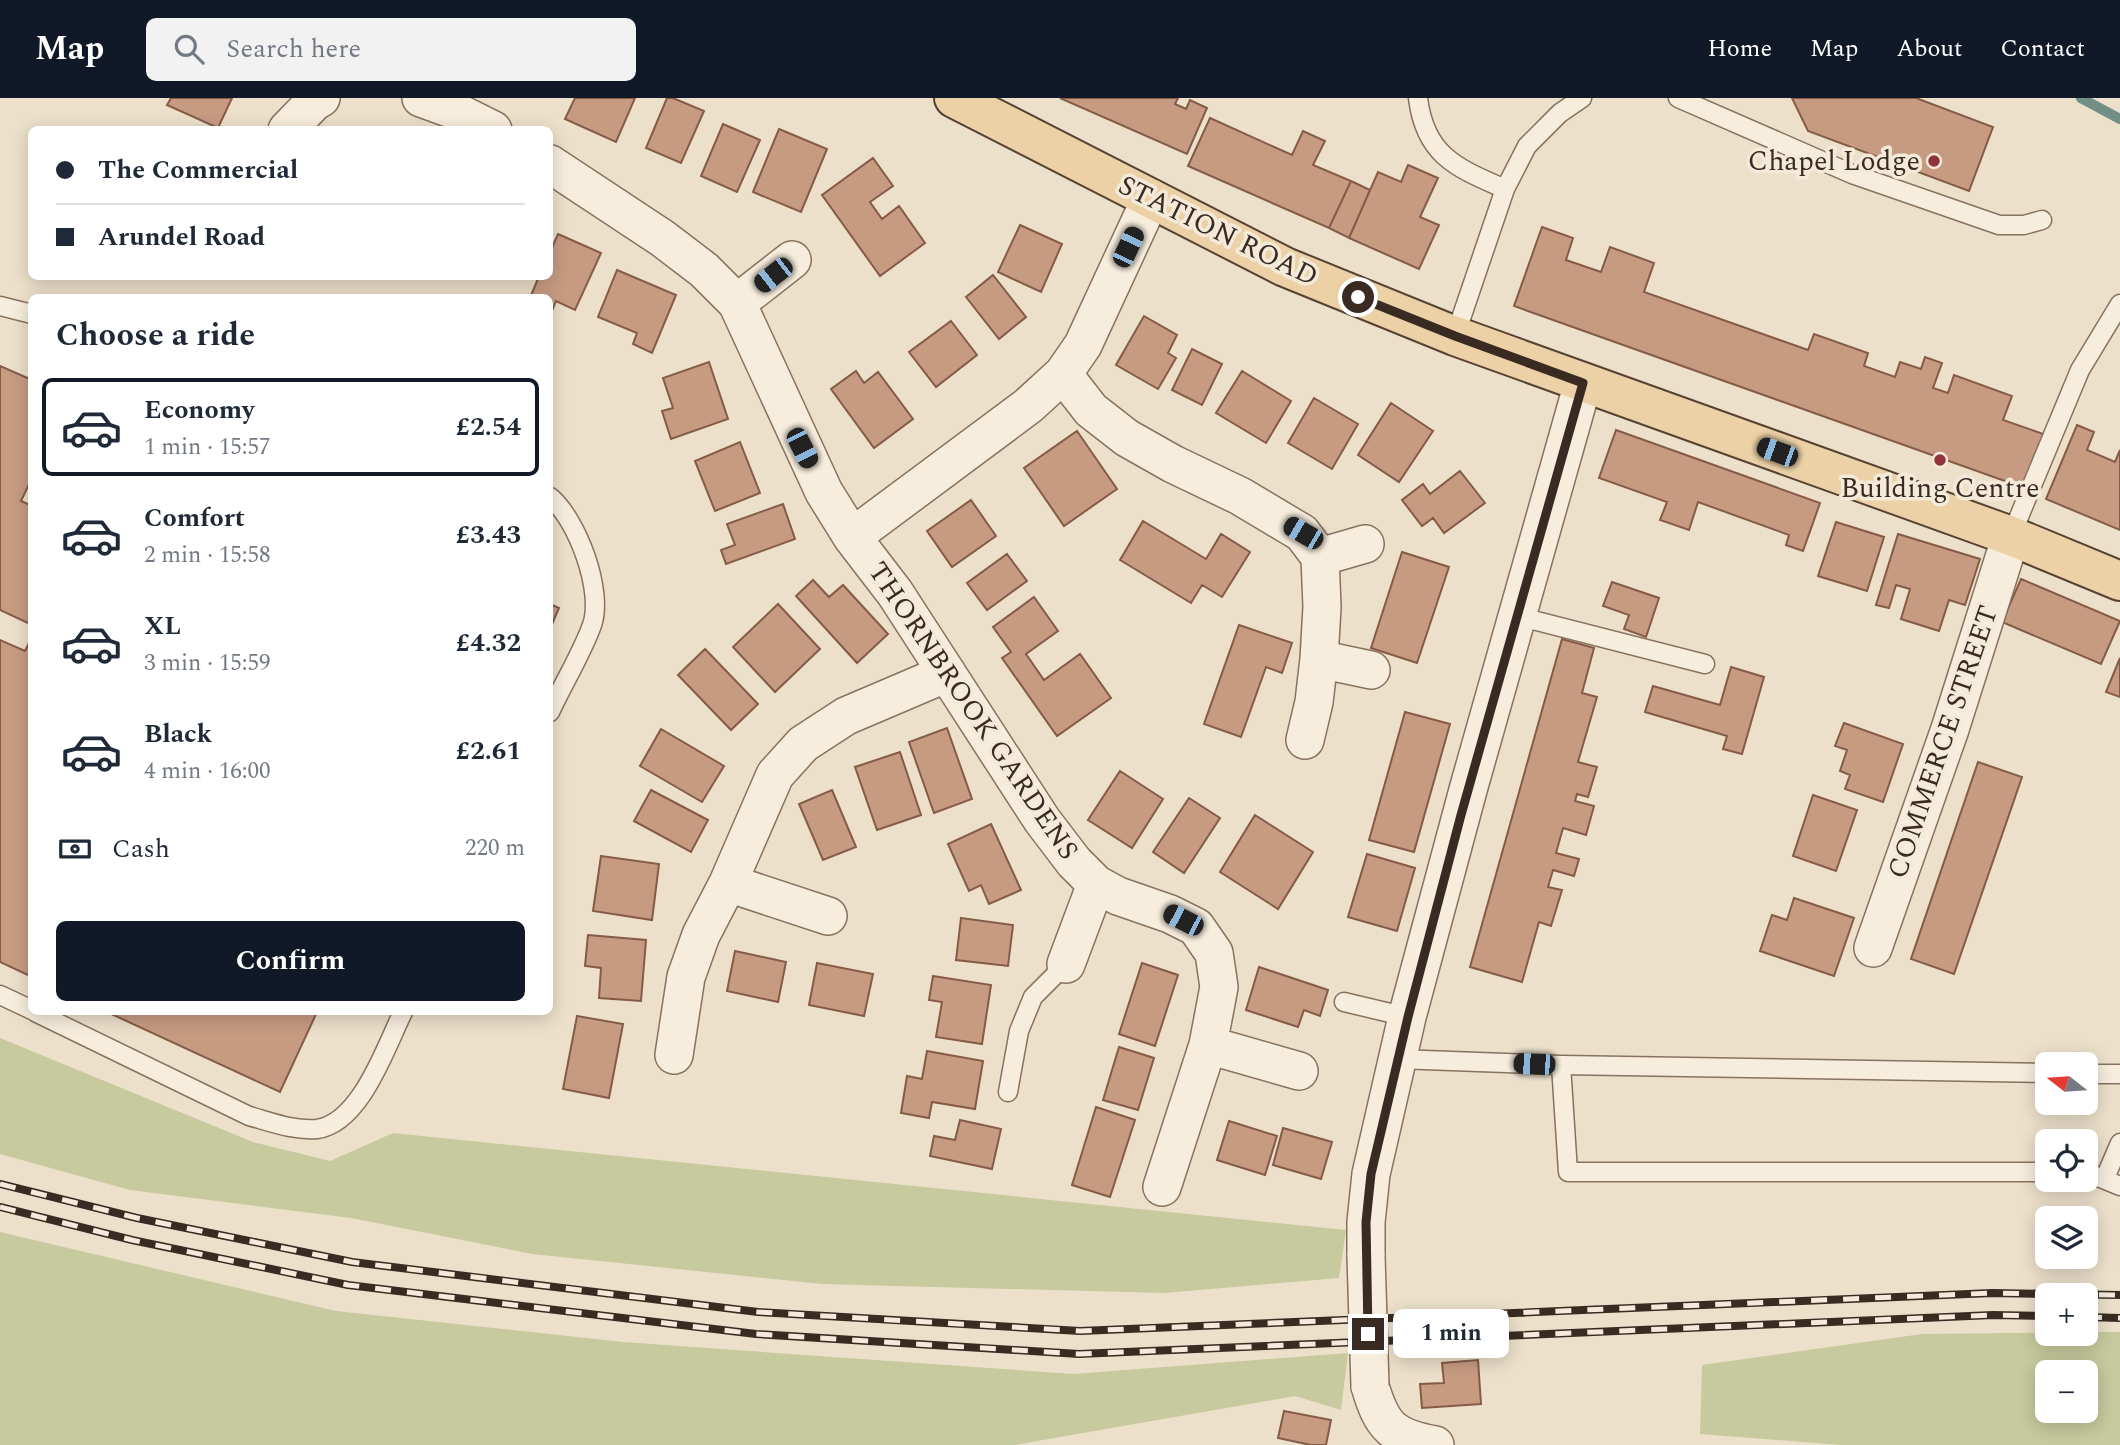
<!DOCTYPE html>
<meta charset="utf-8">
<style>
body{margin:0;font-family:Spectral,serif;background:#f2f2f3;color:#1f2937;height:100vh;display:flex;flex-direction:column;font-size:26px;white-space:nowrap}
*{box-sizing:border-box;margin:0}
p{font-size:23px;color:#747a83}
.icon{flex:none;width:38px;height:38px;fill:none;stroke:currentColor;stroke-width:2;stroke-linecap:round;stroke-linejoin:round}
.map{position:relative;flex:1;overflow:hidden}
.sheet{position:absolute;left:28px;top:196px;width:525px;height:721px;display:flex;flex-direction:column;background:#fff;border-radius:10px;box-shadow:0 4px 18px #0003}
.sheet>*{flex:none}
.banner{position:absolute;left:28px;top:28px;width:525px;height:154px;border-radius:10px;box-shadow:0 4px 18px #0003;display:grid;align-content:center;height:154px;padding:0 28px;background:#fff}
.needle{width:46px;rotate:287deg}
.buttons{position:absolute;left:2035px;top:954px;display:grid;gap:14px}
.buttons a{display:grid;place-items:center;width:63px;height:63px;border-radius:10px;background:#fff;box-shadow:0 4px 18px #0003;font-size:35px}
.end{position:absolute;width:32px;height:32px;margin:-16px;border:9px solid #392b22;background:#fff;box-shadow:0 0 0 4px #fff}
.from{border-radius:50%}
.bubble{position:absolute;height:49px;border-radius:10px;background:#fff;box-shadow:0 4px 18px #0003;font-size:23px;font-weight:700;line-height:49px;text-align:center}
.car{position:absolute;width:21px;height:42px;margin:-21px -10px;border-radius:9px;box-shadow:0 0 5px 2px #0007;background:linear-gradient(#222 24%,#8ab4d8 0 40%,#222 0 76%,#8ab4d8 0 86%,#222 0)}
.banner b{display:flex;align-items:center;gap:24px;height:66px;font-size:26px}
.banner b+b{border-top:2px solid #e0e1e3}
.banner i{width:18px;height:18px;background:#1f2937}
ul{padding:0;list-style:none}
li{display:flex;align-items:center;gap:21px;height:98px;margin:0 14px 10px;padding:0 14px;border:4px solid transparent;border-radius:10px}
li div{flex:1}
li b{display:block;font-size:26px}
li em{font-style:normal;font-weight:700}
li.active{border-color:#111827}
li>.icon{width:63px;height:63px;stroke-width:1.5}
h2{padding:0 28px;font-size:32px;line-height:84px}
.pay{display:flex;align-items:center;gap:18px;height:77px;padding:0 28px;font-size:26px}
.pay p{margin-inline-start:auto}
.cta{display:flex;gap:14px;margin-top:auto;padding:14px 28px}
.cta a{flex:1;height:80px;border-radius:10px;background:#111827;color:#fff;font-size:28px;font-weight:700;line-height:80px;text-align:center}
header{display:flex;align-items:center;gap:42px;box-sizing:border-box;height:98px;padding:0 35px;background:#111827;color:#fff}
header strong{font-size:33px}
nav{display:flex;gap:38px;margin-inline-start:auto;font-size:24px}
.search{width:490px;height:63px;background:#f2f2f3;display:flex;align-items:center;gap:18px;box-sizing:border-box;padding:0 24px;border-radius:10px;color:#747a83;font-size:26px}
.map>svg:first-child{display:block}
.green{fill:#c7ca9e;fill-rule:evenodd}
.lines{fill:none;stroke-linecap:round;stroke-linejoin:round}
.stream{stroke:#718f85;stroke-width:10}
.building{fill:#c79b82;stroke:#855b47;stroke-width:2}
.lane-casing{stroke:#87725f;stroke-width:21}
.street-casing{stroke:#87725f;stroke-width:40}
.primary-casing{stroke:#564133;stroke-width:42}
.lane{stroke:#f7eddd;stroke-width:18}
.street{stroke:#f7eddd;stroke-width:37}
.primary{stroke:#ebd1a5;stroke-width:38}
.rail-casing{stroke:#392b22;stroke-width:8}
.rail{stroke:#f4ead9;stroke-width:5;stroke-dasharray:16;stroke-linecap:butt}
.street-bridge-casing{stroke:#87725f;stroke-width:40;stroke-linecap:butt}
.street-bridge{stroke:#f7eddd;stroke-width:37}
.route{stroke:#392b22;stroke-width:9}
.poi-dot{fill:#92333a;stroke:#f4ead9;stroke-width:2.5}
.labels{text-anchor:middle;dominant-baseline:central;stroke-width:7;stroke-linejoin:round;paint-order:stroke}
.poi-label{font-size:28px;fill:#392b22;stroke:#f4ead9;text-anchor:end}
.street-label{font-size:28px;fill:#392b22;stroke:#f4ead9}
</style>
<header>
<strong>Map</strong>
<div class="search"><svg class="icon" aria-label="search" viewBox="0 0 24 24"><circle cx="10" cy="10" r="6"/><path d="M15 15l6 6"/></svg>Search here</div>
<nav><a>Home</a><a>Map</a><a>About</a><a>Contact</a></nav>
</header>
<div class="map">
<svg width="2120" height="1347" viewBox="0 0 2120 1347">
<rect width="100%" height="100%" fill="#ece0ca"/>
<!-- green -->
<path class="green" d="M 0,940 L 253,1044 L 330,1063 L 393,1035 L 1346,1132 L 1339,1180 L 1164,1195 L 822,1186 L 532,1156 L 351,1120 L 130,1092 L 0,1056 Z
M 0,1134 L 336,1213 L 623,1244 L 1073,1276 L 1348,1255 L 1341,1312 L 1295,1298 L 1015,1347 L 0,1347 Z
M 2120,1234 L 2120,1347 L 1842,1347 L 1700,1336 L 1702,1267 L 1922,1236 ZM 2086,1274 L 2086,1312 L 2048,1312 L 2048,1274 Z"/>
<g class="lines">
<!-- stream -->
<path class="stream" d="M 2081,0 L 2120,21"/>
</g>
<!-- building -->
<path class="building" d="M 171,0 L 232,0 L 218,30 L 167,7 Z
M 575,0 L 635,0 L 616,44 L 565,21 Z
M 667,0 L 673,0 L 704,13 L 681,65 L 646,50 Z
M 1060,0 L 1178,0 L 1175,6 L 1186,11 L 1190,2 L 1207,10 L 1187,56 Z
M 1792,0 L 1916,0 L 1993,29 L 1969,93 L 1808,33 Z
M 1210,20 L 1292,57 L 1303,33 L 1325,43 L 1313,67 L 1351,83 L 1329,130 L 1188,68 Z
M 723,26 L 760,42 L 737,94 L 701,78 Z
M 779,31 L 827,51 L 801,114 L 753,94 Z
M 873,60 L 893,88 L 870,104 L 882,121 L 899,108 L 925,145 L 880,178 L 822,97 Z
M 1408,67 L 1438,80 L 1420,119 L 1439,127 L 1419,171 L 1349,140 L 1378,74 L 1401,84 Z
M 1351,83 L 1370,92 L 1349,140 L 1329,130 Z
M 1020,127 L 1062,146 L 1041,194 L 998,174 Z
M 1542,129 L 1573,140 L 1566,162 L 1601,174 L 1610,149 L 1654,165 L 1644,194 L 1808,252 L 1814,236 L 1868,255 L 1864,268 L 1895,279 L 1900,264 L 1921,271 L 1925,259 L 1942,265 L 1933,290 L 1948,295 L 1954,277 L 2012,298 L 2003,322 L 2049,338 L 2030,392 L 1514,208 Z
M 558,136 L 601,155 L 575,212 L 556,203 L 550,218 L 550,200 L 530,200 L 539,178 L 550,178 L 550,154 Z
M 617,172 L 676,197 L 652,255 L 633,246 L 637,235 L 598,219 Z
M 993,177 L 1026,219 L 999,241 L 966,199 Z
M 1144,218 L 1177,237 L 1168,255 L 1176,260 L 1158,291 L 1116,267 Z
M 951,223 L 977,257 L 936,289 L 909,254 Z
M 1192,251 L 1222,266 L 1202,307 L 1172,292 Z
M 709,264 L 728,321 L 671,341 L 662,313 L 673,310 L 663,280 Z
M 0,268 L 32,282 L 32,380 L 21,403 L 32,408 L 32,527 L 0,512 Z
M 856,273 L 864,285 L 878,274 L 913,321 L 874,350 L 831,291 Z
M 1242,273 L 1291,303 L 1266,345 L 1216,315 Z
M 1314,300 L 1358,326 L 1332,371 L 1288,345 Z
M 1391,305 L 1433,333 L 1399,384 L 1358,357 Z
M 2077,327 L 2094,334 L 2087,352 L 2115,364 L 2120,352 L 2120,432 L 2046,401 Z
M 1616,332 L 1820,405 L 1803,453 L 1786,447 L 1789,437 L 1698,404 L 1689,432 L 1660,422 L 1667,404 L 1599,380 Z
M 1077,333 L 1117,391 L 1064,428 L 1024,370 Z
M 740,344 L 760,395 L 715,413 L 695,363 Z
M 1460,373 L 1485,405 L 1444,435 L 1433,420 L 1422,428 L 1402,402 L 1423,386 L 1430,396 Z
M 971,402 L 996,438 L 952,469 L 927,433 Z
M 783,406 L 795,441 L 726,466 L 721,452 L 735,447 L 727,426 Z
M 1143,423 L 1206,461 L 1221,436 L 1250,454 L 1222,499 L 1202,487 L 1191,505 L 1120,462 Z
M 1836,424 L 1884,439 L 1867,493 L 1818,478 Z
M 1898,436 L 1980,461 L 1965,507 L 1949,502 L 1939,533 L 1901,521 L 1910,491 L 1896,487 L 1889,510 L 1876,507 Z
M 1402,454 L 1449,469 L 1417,565 L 1371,550 Z
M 1007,456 L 1027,483 L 987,512 L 967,485 Z
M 2021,481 L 2120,523 L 2101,566 L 2002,524 Z
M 813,482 L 829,499 L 843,487 L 888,536 L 857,565 L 796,498 Z
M 1612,484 L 1659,500 L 1646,539 L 1624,531 L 1629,517 L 1603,508 Z
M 1034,499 L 1058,533 L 1026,556 L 1044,582 L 1080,556 L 1111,600 L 1057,638 L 1002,560 L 1011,554 L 993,529 Z
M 550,506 L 559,510 L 550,531 Z
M 778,506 L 820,551 L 775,594 L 733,549 Z
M 1239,527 L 1292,545 L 1282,575 L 1266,569 L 1241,639 L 1204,626 Z
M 32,539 L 32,879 L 0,864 L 0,542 L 25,553 Z
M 1562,541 L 1594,550 L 1582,595 L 1597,599 L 1578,664 L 1597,669 L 1588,699 L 1577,696 L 1575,703 L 1594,708 L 1586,737 L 1563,730 L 1556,755 L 1579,761 L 1574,778 L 1553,772 L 1548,789 L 1562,792 L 1551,828 L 1539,824 L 1522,884 L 1470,869 Z
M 705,551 L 758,606 L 731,632 L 678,577 Z
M 2120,560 L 2120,599 L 2106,594 Z
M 1731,569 L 1764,579 L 1742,656 L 1723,651 L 1727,638 L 1645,614 L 1653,588 L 1720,607 Z
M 1405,614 L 1450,626 L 1414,754 L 1369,742 Z
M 1844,625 L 1903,646 L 1883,704 L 1845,691 L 1850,677 L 1840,673 L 1847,652 L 1835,648 Z
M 947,630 L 972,701 L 934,715 L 909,644 Z
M 661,631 L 724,668 L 702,704 L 640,668 Z
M 900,654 L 921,717 L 877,732 L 855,669 Z
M 1978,664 L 2022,679 L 1954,876 L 1911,861 Z
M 1120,673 L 1163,701 L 1132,750 L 1088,722 Z
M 651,692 L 708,722 L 691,754 L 634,723 Z
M 832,692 L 856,749 L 823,762 L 799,706 Z
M 1813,697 L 1857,712 L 1836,773 L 1793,758 Z
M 1189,700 L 1220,720 L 1184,775 L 1153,754 Z
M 1255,717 L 1313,754 L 1278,811 L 1220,774 Z
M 991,726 L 1021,792 L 989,806 L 981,787 L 969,793 L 948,746 Z
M 1367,756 L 1415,770 L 1397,833 L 1348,819 Z
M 601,758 L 659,766 L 652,822 L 593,813 Z
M 1794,800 L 1854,820 L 1834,878 L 1760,853 L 1772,817 L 1787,822 Z
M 961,820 L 1013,827 L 1008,868 L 956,862 Z
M 588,837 L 646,842 L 641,903 L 599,900 L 601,870 L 585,868 Z
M 735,853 L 786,864 L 778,904 L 727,893 Z
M 817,865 L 873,876 L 864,918 L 809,907 Z
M 1142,865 L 1178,877 L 1155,948 L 1119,936 Z
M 1259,869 L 1328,892 L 1320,918 L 1304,912 L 1298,929 L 1246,912 Z
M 933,878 L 991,887 L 982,946 L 936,939 L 942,904 L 929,902 Z
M 107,914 L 317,914 L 280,994 Z
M 577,918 L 623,926 L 609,1000 L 563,991 Z
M 1119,949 L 1154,960 L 1138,1012 L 1103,1002 Z
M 927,953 L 983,963 L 975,1011 L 932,1004 L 929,1020 L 901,1015 L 907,978 L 922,981 Z
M 1096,1009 L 1135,1022 L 1110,1099 L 1072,1087 Z
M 960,1022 L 1001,1031 L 992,1071 L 930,1058 L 934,1038 L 955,1042 Z
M 1229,1023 L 1277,1038 L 1265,1077 L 1217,1062 Z
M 1283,1030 L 1332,1044 L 1321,1081 L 1273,1067 Z
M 1478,1262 L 1481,1306 L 1422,1310 L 1420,1286 L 1444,1285 L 1442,1265 Z
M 1284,1313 L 1331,1322 L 1326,1347 L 1311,1347 L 1278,1340 Z"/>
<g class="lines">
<!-- lane casing -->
<g class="lane-casing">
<path id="lane" d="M 1418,0 C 1425,58 1457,70 1505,91
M 1678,0 L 1852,76 L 1999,127 L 2024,127 L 2042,122
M 0,208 L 32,216
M 1455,238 L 1505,91 L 1527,48 L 1560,15 L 1582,0
M 550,399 C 577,421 604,493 592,527 C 582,555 563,586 550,614
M 2011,438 L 2080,272 L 2120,206
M 1517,518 L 1705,566
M 0,897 L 32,912
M 1344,904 L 1407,919
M 35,914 L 249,1018 C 271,1024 294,1033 317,1031 C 361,1025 386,948 403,914
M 1397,961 L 1561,967 L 2048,975
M 1561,967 L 1568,1074 L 2048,1074
M 2086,976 L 2120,976
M 1008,994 L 1019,933 L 1033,899 L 1066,866
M 2086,1074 L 2120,1088
M 2105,1080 L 2120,1045"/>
</g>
<!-- street casing -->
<g class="street-casing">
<path id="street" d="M 421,0 L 451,11 L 493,32
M 287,32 L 314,4 L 321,0
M 550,66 L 662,140 L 704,172 L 737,205 L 824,394 L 852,439 L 895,495 L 1042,722 L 1074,764 L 1096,786 L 1118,798 L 1170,816 L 1196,829 L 1214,855 L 1219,889 L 1208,947 L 1162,1089
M 737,205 L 792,162
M 1063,276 L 1091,312 L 1127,340 L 1173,366 L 1240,398 L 1302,435 L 1320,459 L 1322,509 L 1319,561 L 1314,604 L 1305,642
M 852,439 L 1028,308 L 1063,276 L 1083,247 L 1151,100
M 1320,459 L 1365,446
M 1319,561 L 1371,572
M 728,785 L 828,818
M 1873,850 L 1950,631 L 2011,438
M 1066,866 L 1096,786
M 1208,947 L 1299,973
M 674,957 L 686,879 L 701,837 L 728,785 L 775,677 L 803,646 L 846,618 L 947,575
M 1366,1158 L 1366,1124 L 1371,1076 L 1407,919 L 1468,692 L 1583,285
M 1370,1288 C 1382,1329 1392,1339 1435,1347"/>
</g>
<!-- primary casing -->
<g class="primary-casing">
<path id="primary" d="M 954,0 L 1285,169 L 1455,238 L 2011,438 L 2120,483"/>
</g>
<!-- lane -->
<use href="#lane" class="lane"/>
<!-- street -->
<use href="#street" class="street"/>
<!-- primary -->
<use href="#primary" class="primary"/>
<!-- rail casing -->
<g class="rail-casing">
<path id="rail" d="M 0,1086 L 137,1120 L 352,1164 L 758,1214 L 1080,1233 L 1992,1195 L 2120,1197
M 0,1109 L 132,1142 L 348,1187 L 756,1236 L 1079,1256 L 1993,1217 L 2048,1218
M 2086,1219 L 2120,1220"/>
</g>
<!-- rail -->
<use href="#rail" class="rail"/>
<!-- street-bridge casing -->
<g class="street-bridge-casing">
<path id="street-bridge" d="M 1366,1158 L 1370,1288"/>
</g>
<!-- street-bridge -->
<use href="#street-bridge" class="street-bridge"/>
</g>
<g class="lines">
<!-- route -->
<path class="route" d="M 1358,199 L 1455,238 L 1583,285 L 1461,717 L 1408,919 L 1371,1076 L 1366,1124 L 1368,1236"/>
</g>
<!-- markers -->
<g class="poi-dot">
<circle cx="1934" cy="63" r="7"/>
<circle cx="1940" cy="362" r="7"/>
</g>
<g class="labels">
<!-- poi labels -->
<g class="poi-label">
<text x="1920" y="63">Chapel Lodge</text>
<text x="1940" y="390" text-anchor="middle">Building Centre</text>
</g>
<!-- street labels -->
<g class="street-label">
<text transform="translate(1218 133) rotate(26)">STATION ROAD</text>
<text transform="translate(973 613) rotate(56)">THORNBROOK GARDENS</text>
<text transform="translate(1943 644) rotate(-71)">COMMERCE STREET</text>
</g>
</g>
</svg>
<div class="buttons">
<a><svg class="needle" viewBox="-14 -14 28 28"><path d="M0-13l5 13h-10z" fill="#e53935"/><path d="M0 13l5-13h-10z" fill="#747a83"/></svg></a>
<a><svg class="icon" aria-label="locate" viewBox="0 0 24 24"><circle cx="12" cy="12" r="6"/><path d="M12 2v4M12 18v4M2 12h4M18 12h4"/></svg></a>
<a><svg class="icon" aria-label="layers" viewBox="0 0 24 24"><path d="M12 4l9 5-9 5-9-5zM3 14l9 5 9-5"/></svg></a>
<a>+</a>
<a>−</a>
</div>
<i class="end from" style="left:1358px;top:199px"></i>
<i class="end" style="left:1368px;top:1236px"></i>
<div class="bubble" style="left:1393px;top:1211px;width:116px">1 min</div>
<i class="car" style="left:1128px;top:149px;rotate:25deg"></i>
<i class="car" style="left:773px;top:177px;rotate:232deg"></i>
<i class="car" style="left:802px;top:350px;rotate:153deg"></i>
<i class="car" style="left:1777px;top:354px;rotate:290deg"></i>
<i class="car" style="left:1303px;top:435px;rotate:300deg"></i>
<i class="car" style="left:1183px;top:822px;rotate:297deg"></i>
<i class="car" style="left:1534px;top:966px;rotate:272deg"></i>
<div class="banner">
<b><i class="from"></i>The Commercial</b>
<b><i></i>Arundel Road</b>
</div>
<section class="sheet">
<h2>Choose a ride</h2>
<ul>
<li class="active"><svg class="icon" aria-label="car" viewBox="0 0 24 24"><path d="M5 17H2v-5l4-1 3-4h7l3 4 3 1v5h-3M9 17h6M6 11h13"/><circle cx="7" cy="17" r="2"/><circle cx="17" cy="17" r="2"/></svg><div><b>Economy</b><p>1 min · 15:57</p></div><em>£2.54</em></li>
<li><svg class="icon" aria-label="car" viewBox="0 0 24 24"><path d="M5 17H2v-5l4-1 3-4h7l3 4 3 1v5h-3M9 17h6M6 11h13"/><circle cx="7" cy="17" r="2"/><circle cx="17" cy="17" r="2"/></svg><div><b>Comfort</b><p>2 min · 15:58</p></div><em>£3.43</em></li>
<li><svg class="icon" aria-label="car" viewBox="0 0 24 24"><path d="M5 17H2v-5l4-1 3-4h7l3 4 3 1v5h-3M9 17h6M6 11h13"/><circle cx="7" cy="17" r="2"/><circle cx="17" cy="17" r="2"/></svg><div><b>XL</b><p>3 min · 15:59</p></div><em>£4.32</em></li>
<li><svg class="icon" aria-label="car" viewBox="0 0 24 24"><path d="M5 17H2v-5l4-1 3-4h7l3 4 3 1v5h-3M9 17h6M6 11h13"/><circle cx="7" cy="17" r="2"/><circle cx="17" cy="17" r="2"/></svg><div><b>Black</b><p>4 min · 16:00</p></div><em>£2.61</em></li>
</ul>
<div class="pay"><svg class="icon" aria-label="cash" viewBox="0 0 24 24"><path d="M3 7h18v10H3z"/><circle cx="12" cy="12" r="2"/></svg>Cash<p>220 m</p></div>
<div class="cta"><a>Confirm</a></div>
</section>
</div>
